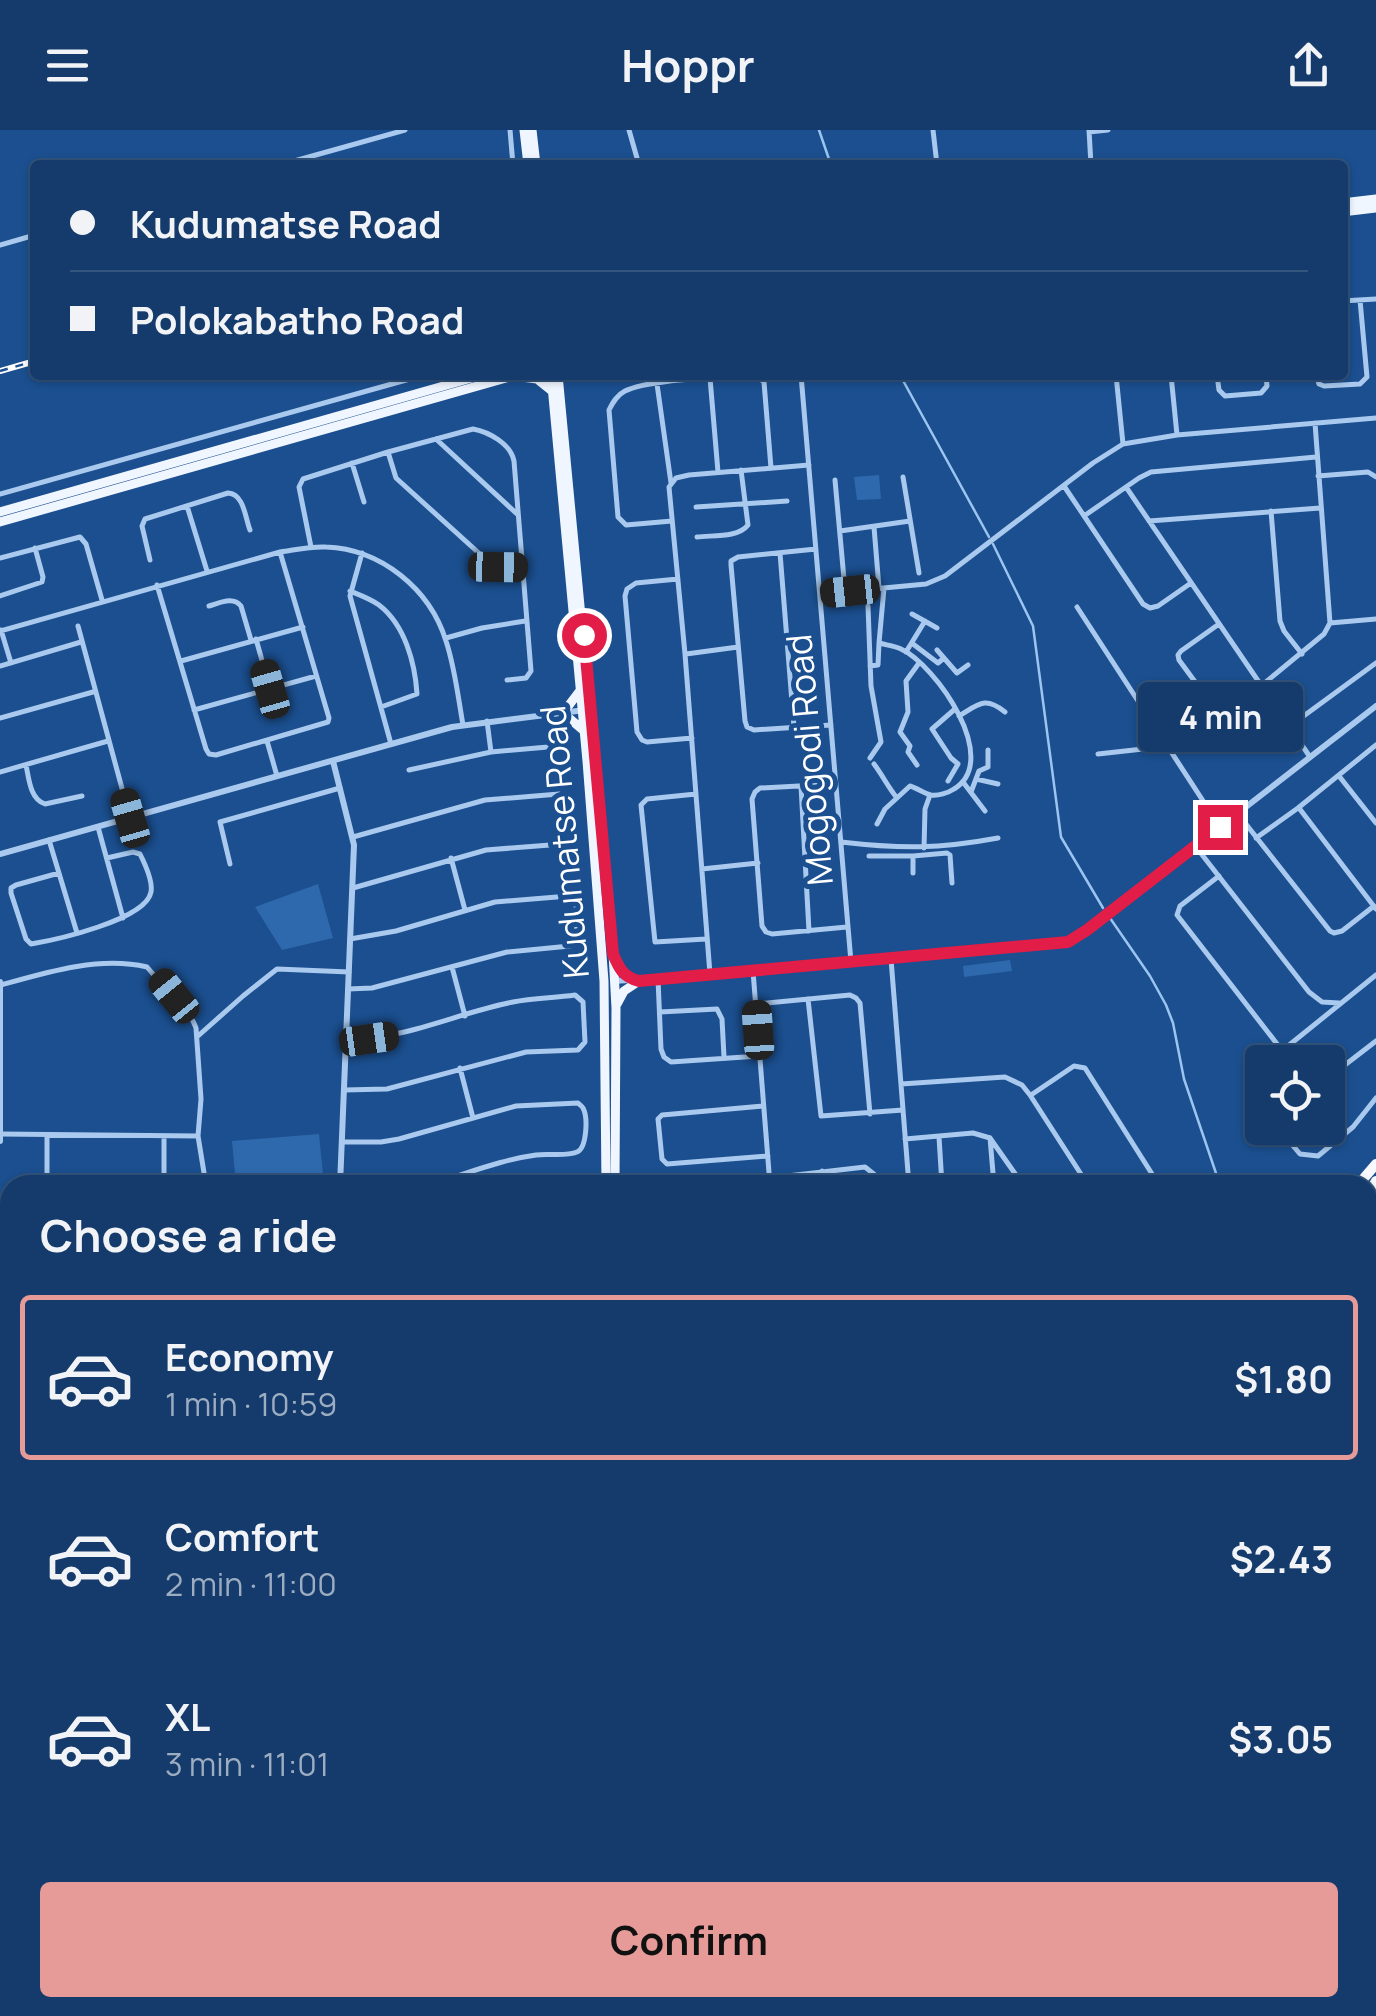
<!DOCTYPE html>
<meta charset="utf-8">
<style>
body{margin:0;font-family:Manrope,sans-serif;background:#1d4271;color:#f1f3f6;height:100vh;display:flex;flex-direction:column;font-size:38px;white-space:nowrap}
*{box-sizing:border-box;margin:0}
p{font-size:32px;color:#9dadc1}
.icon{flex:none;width:55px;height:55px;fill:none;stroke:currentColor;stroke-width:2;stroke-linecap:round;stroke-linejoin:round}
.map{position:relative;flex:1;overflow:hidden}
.panel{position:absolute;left:0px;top:1045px;width:1378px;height:842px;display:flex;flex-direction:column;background:#143b6b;border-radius:30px 30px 0 0;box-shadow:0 2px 8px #0004,0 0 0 2px #33557e}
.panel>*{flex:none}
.hud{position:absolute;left:30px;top:30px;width:1318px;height:220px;border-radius:10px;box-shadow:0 2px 8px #0004,0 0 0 2px #33557e;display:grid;align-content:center;height:220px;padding:0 40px;background:#143b6b}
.buttons{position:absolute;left:1245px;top:915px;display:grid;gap:20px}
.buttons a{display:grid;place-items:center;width:100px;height:100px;border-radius:10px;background:#143b6b;box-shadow:0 2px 8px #0004,0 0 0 2px #33557e;font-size:50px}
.end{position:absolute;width:45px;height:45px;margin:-22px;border:12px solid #e11d48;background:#fff;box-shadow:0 0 0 5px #fff}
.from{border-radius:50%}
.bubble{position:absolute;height:70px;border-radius:10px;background:#143b6b;box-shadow:0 2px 8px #0004,0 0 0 2px #33557e;font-size:32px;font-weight:700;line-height:70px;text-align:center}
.car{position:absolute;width:30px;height:60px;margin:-30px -15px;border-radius:12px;box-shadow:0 0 8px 2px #0007;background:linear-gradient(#222 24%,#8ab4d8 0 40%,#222 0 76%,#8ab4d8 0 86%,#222 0)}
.hud b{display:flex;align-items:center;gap:35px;height:95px;font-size:38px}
.hud b+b{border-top:2px solid #33557e}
.hud i{width:25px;height:25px;background:#f1f3f6}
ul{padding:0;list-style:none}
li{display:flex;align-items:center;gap:30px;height:165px;margin:0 20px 15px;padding:0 20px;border:5px solid transparent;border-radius:10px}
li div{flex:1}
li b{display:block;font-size:38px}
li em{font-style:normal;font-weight:700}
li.current{border-color:#e69b98}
li>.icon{width:90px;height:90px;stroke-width:1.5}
h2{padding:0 40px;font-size:45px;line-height:120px}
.cta{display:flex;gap:20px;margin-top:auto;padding:20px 40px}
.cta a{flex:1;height:115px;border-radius:10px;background:#e69b98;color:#111;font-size:40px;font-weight:700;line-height:115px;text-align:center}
header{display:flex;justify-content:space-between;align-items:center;height:130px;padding:0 40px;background:#143b6b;font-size:45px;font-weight:700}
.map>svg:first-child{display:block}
.green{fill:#2e69ad}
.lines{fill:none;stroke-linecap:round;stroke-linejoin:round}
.stream{stroke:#9cc4f0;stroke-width:2.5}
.minor{stroke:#a9c9ee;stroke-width:5}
.tertiary{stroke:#a9c9ee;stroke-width:6}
.primary{stroke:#f0f6ff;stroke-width:9}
.trunk{stroke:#f8faff;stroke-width:10}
.rail-casing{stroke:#fff;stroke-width:6}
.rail{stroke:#1b4f8f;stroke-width:2.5;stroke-dasharray:8;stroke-linecap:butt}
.route{stroke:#e11d48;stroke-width:12}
.labels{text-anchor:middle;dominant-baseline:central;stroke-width:10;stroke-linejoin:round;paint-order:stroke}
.street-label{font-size:35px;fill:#fff;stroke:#1b4f8f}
</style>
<header><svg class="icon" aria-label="menu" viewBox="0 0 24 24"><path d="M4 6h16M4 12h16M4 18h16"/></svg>Hoppr<svg class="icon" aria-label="share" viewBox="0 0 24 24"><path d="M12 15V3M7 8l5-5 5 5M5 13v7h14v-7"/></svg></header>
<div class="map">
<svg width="1376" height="1886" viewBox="0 0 1376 1886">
<rect width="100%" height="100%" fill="#1b4f8f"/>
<!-- green -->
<path class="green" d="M 879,345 L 881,369 L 857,370 L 854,347 Z
M 318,754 L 333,808 L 282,820 L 255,777 Z
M 1010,830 L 1012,841 L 964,847 L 963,836 Z
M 319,1004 L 324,1055 L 236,1055 L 232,1011 Z"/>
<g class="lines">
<!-- stream -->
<path class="stream" d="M 819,0 L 831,35
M 900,245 L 989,407
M 993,414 L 1033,496 L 1061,707 L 1103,778
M 1110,788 L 1150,846 L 1166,875 L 1173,893 L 1184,949 L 1220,1055
M 1368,1239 L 1376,1245"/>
<!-- minor -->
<path class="minor" d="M 510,0 L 513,35
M 629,0 L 639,35
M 933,0 L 937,35
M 1089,0 L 1091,35
M 1089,2 L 1108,0
M 280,35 L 405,0
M 0,115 L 35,105
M 1342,171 L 1376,169
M 756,245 L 764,252 L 771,338
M 801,245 L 851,832
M 1116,245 L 1123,314
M 1171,245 L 1177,305
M 1217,245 L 1219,260 L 1225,266 L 1261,263 L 1267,256 L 1266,245
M 1316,245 L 1319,254 L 1324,256 L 1360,254 L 1367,247 L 1360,170
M 710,248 L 718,342
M 657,254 L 671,353
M 436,309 L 517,384
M 388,322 L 396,348 L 492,435 L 522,437
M 352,333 L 364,372
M 1318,346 L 1368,342 L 1376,347
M 903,347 L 919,443
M 835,350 L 844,449
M 1064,356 L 1143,474 L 1150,478 L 1158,476 L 1191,453
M 1126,357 L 1310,627
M 0,364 L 424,245
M 187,376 L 207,441
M 696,377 L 787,371
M 1271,381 L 1280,491 L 1284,501 L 1302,524
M 1084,386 L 1139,348 L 1151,342 L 1316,327
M 672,391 L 626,395 L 618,387 L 609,280 C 613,272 617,265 625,261 C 649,249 718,248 748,245
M 1149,391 L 1320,378
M 874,397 L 879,458
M 840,401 L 910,391
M 697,407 C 713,405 738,408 748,395 L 741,340
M 311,417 L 299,357 L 303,349 L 388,322 L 473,299 C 489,302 511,314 514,331 L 531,541 L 526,548 L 507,550
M 816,419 L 738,427 L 731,431 L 731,435 L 745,591 L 747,597 L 754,600 L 831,595
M 362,423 L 350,466 L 391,614
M 780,423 L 794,597
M 0,428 L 80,407 L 86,414 L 102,470
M 150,430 L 142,396 L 145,389 L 228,363 C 244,364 245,387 250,400
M 678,449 L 636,453 L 627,459 L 625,466 L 637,602 L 642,610 L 647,612 L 692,608
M 157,455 L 206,619 L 209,624 L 216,625 L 328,592 L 329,588 L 280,422
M 350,461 C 360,465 371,469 379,475 C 405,495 415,533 417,564 L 381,577
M 820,464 L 926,454 L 945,446 L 1093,333 L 1123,314 L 1177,305 L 1376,288
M 0,466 L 42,452 L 43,447 L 35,418
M 209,476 C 220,473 233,466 241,476 L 251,510
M 868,476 L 871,556 L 881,612 L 870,628
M 1077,477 L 1220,697
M 912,484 L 937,498
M 1330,493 L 1376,489
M 1219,494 L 1181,521 L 1178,525 L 1179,530 L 1235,606 L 1240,606 L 1278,581
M 78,496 L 130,688
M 1,500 L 11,533
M 0,501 L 280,422 C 295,420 311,416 326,417 C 381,419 430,459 446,511 C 455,538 458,567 463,595
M 446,508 L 482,498 L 525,491
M 256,509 L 270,559
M 879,513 L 884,458
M 913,514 L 938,533 L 944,528
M 937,520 L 957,543 L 968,535
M 906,522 L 925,491
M 686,524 L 738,517
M 181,531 L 303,497
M 0,536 L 81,512
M 870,536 L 878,535 L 879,513 C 886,515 895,516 901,519 C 936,535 1002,630 954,659 C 948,663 938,666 931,665 C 925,664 917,658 910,656 L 885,679 L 877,694
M 1261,556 L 1324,504 L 1330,493 L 1315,293
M 194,580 L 316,546
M 959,586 C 979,574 985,566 1005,582
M 0,588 L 93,562
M 487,591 L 491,622
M 1290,596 L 1376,533
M 267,611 L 277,646
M 1098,624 L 1143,619 L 1161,608
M 874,634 C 883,646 888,657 897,668
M 26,635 C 29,649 30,669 45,674 L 82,666
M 917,635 L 908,622 L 910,616 L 900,602 L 908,582 L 906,551 L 919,533
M 409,640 L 491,622 L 548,617
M 0,642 L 108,611
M 1339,646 L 1376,693
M 976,649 L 998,654
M 948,651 L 958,634 L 951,628 L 932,599 L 955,579
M 963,652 L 985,681
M 836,654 L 760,658 L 755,662 L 752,669 L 762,796 L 766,802 L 772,804 L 847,797
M 801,656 L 809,801
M 971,662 L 979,641 L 988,637 L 988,620
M 696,664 L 647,669 L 641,675 L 655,812 L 706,809
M 1299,678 L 1376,779
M 1238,684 L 1330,801 L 1334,803 L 1342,801 L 1374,776
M 98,697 L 123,788
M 353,707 L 485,670 L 559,664 L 566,668 L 571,706 L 563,714 L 486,720 L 353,758
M 1256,708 L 1298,678 L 1376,615
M 49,710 L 77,803
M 841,712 C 901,719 939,719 998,708
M 1196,717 L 1309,862 L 1322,872 L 1339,873
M 924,718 L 925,679 L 930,665
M 869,726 L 913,726 L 947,723 L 950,725 L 952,753
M 451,728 L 465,780
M 230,734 L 220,692 L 340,658
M 702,739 L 758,733
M 59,743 L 16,755 L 11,758 L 11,763 L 26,809 L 31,814 C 55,810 146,790 151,762 C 153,751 145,734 140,724 L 133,722 L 107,728
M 913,743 L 913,726
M 1219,746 L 1180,776 L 1177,785 L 1291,932
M 891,829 L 909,1055
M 452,837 L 465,886
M 753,841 L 770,1055
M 710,844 L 685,524 L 669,357 L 676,348 L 689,345 L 809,335
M 658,849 L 661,919 L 664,927 L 671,932 L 759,926
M 348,859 L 372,858 L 507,822 L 570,816 L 577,809 L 576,771 L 569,766 L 495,772 L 396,801 L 350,809
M 808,869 L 821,986 L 903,980
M 756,874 L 850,865 L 856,868 L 860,873 L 870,984
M 660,882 L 717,879 L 722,889 L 724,927
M 198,906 L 243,866 L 277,839 L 349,842
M 1283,920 L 1376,845
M 460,938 L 473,988
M 1328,948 L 1376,911
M 901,954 L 1005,947 L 1022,955 L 1030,965 L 1088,1055
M 344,960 L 387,959 L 526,922 L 578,920 L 585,912 L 583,872 L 575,865 C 554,868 533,868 513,872 C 456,883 405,910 346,909
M 1031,965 L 1074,936 L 1085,938 L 1159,1055
M 763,976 L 662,985 L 658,989 L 662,1029 L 667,1034 L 768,1026
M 1328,980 L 1346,1003
M 1278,998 L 1300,1024 L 1318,1026 L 1353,997 L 1376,968
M 0,1004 L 198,1006 L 201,969 L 196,898 L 193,891 L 147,837 C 99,826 47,842 1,855
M 47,1005 L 47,1055
M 198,1006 L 206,1055
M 939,1007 L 942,1055
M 990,1008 L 1023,1055
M 990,1008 L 994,1055
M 905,1009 L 973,1003 L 990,1008
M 342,1012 L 381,1012 L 399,1009 L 516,976 L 578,973 C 580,975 582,976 583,978 C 588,987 587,1018 577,1022 C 565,1027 549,1023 536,1025 C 499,1030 464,1045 428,1055
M 822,1041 L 823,1055
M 770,1048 L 865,1037 L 875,1045 L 875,1055
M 164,1055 L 164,1007
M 0,1332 L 10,1333
M 10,1338 L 7,1363 L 10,1393
M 1368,1418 L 1376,1416
M 0,1471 L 10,1470
M 1368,1483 L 1376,1484
M 0,1554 L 10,1603
M 1375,1606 L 1376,1596
M 1368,1682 L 1370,1650
M 1368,1708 L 1376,1709
M 0,1753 L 10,1750
M 0,1805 L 10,1818
M 1368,1829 L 1372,1751
M 0,1848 L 10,1846
M 395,1878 L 402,1886
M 1056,1878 L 1061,1886
M 1114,1878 L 1118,1886
M 1151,1878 L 1154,1884
M 45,1886 L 58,1878
M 75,1886 L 86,1878
M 212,1886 L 238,1878
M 419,1886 L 442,1878
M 543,1886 L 553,1886
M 705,1886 L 705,1878
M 728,1886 L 736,1878 L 756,1878 L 767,1886
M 782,1886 C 792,1880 811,1878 819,1886
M 844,1886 L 844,1878
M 875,1886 L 875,1878
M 961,1886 L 978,1878
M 1035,1886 L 1045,1878
M 1329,1886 L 1330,1878
M 1362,1886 L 1363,1878"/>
<!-- tertiary -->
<path class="tertiary" d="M 333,631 L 354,715 L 340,1055
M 0,724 L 452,597 L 585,580
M 614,851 L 753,841 L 1068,812 L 1104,787 L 1376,576
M 0,852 L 0,1011
M 0,1247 L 10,1247
M 1368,1638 L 1376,1639"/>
<!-- primary -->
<path class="primary" d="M 524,0 L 528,35
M 532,0 L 536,35
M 1342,73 L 1376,69
M 1342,82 L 1376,78
M 551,245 L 587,631 L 604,851 L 606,1055
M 558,245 L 613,823 L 616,878 L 615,1055
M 514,246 L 537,249 L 552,261
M 0,382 L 482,245
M 0,392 L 516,245
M 579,562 L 563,583 L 583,600
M 616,831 L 625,845 L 639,851
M 617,874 L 624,861 L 639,851
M 599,1886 L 600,1878
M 608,1886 L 608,1878"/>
<!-- trunk -->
<path class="trunk" d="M 1358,1055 L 1376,1034
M 1368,1065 L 1376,1051
M 1368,1093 L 1369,1098
M 0,1699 L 10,1697
M 0,1709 L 10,1707"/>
<!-- rail casing -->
<g class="rail-casing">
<path id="rail" d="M 0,241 L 35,231"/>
</g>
<!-- rail -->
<use href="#rail" class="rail"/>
</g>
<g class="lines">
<!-- route -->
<path class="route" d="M 584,505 L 613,824 C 619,838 623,847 639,851 L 1068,812 L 1087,800 L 1220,697"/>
</g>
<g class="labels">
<!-- street labels -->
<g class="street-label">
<text transform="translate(809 630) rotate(-95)">Mogogodi Road</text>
<text transform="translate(564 712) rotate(-95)">Kudumatse Road</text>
</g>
</g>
</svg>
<div class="buttons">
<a><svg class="icon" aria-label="locate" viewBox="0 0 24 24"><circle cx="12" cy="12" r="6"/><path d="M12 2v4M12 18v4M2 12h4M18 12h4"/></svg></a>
</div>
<i class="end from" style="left:584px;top:505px"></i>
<i class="end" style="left:1220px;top:697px"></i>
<div class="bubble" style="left:1138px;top:552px;width:165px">4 min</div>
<i class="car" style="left:498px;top:437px;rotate:91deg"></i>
<i class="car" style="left:850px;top:461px;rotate:264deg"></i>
<i class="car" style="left:270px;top:559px;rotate:344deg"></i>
<i class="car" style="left:130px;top:688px;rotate:344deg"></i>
<i class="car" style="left:174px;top:866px;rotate:321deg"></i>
<i class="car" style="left:758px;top:900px;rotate:356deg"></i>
<i class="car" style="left:369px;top:909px;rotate:82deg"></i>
<div class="hud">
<b><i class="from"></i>Kudumatse Road</b>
<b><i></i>Polokabatho Road</b>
</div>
<section class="panel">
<h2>Choose a ride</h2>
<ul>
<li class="current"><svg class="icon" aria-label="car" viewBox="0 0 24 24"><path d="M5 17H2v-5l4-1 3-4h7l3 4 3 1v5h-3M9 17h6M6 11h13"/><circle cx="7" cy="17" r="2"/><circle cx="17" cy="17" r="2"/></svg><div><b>Economy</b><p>1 min · 10:59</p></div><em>$1.80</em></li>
<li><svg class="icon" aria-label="car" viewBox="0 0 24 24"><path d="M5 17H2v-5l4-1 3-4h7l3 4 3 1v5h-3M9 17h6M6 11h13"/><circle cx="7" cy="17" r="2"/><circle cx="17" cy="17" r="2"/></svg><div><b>Comfort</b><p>2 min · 11:00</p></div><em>$2.43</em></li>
<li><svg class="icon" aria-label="car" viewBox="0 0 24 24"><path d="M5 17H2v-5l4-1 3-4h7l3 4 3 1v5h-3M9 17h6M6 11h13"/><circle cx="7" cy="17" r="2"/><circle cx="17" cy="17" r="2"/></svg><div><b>XL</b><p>3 min · 11:01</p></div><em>$3.05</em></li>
</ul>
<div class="cta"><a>Confirm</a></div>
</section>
</div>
